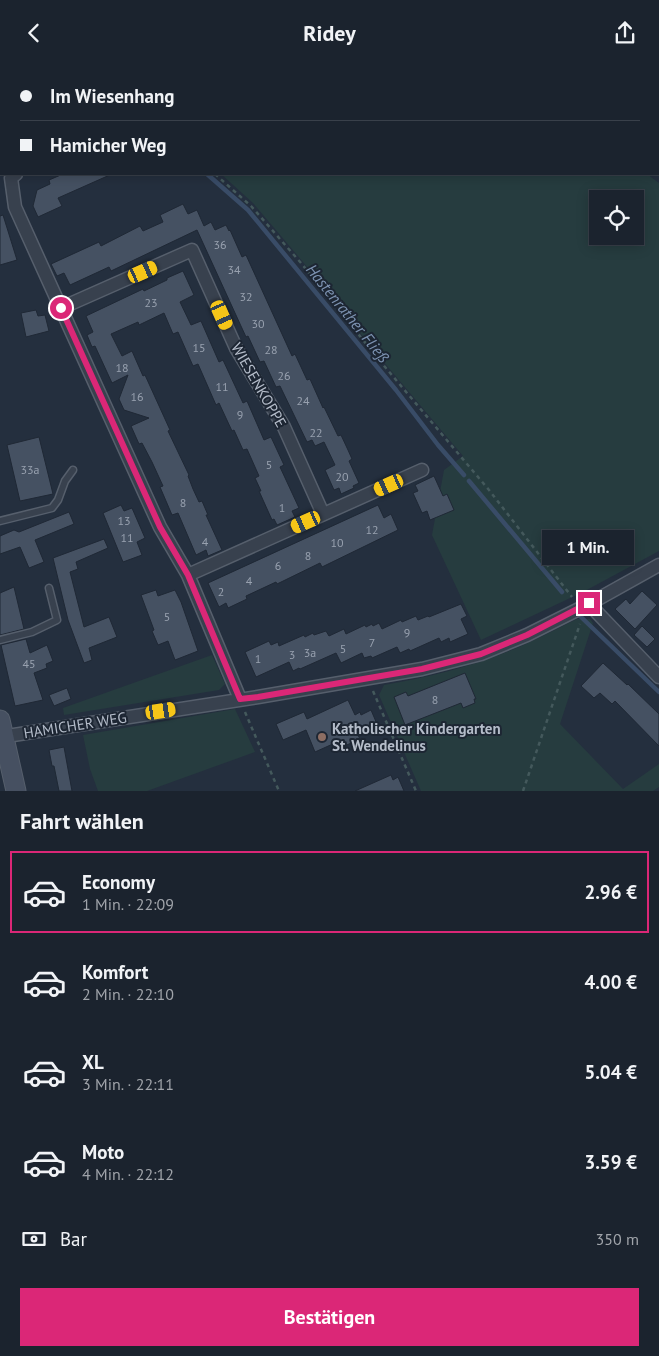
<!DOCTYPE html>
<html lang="de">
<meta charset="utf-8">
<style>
body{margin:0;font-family:"PT Sans",sans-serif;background:#242b36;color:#f1f3f6;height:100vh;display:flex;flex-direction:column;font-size:19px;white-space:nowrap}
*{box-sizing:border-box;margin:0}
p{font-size:16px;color:#a0a4aa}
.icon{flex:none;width:28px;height:28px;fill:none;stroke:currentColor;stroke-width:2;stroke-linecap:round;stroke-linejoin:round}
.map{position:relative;height:726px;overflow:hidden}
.details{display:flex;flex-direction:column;background:#1b232e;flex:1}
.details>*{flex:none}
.banner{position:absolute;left:0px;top:0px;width:660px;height:110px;box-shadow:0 2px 12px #0003,0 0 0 1px #39404a;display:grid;align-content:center;height:110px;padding:0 20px;background:#1b232e}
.controls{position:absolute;left:589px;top:125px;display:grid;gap:10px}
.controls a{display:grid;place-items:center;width:55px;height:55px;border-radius:0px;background:#1b232e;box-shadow:0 2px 12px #0003,0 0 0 1px #39404a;font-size:25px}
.end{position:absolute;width:22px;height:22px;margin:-11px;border:6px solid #db2777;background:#fff;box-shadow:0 0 0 2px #fff}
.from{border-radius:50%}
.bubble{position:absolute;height:35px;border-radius:0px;background:#1b232e;box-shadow:0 2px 12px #0003,0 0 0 1px #39404a;font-size:16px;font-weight:600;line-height:35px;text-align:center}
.car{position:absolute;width:15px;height:30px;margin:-15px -8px;border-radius:6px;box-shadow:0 0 4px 1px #0007;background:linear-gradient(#f5c518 24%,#345 0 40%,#f5c518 0 76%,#345 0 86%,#f5c518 0)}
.banner b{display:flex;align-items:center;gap:18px;height:48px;font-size:19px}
.banner b+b{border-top:1px solid #39404a}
.banner i{width:12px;height:12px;background:#f1f3f6}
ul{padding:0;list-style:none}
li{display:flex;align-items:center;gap:15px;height:82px;margin:0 10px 8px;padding:0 10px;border:2px solid transparent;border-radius:0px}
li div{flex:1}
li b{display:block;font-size:19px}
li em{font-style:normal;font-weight:600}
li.current{border-color:#db2777}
li>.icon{width:45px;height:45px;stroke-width:1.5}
h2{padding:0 20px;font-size:22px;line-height:60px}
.pay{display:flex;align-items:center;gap:12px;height:55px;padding:0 20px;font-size:19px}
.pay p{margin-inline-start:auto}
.primary-button{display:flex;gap:10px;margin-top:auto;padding:10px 20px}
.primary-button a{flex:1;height:58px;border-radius:0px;background:#db2777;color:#fff;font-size:20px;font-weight:600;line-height:58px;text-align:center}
header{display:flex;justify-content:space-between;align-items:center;height:65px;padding:0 20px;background:#1b232e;font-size:22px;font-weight:600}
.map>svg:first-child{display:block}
.green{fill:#263c3f;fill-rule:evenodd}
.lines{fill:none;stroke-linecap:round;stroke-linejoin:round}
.stream{stroke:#394c67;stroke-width:4.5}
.building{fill:#455162;stroke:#1f2835}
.service-casing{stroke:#565f6c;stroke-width:9}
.minor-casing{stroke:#565f6c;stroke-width:15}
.secondary-casing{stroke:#565f6c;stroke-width:21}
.path{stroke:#44595c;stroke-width:2.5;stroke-dasharray:4 4;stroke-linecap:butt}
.service{stroke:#38414e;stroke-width:6}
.minor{stroke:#38414e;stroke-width:12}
.secondary{stroke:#465061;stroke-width:19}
.route{stroke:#db2777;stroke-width:6}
.education-dot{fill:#8d6e63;stroke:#1d2633;stroke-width:2}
.labels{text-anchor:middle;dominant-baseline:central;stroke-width:4;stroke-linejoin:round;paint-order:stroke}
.number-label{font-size:12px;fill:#98a1af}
.street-label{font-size:15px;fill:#b4bcc9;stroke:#1d2633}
.poi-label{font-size:15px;font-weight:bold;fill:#b4bcc9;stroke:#1d2633;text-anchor:start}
.water-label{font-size:16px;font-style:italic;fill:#7c92b1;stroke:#1d2633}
</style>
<header><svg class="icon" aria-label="back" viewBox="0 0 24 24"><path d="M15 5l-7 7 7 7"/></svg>Ridey<svg class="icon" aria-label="share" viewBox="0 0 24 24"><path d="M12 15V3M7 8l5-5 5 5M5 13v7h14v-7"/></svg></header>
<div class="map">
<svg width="659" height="726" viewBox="0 0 659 726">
<rect width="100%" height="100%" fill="#242f3e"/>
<!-- green -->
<path class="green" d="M 104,0 L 242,0 L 243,1 L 102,1 Z
M 332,0 L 513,0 L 515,1 L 331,1 Z
M 221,109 L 647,109 L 659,118 L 659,486 L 583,527 L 481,575 L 432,470 L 444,405 L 463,391 L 382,295 L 303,197 L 253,138 ZM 598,134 L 635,134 L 635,171 L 598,171 Z
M 577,554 L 590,554 L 593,558 L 560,659 L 623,724 L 659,699 L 659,722 L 653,726 L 421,726 L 379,630 L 384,620 C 435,611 486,598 532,576 C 548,569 562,561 577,554 Z
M 212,590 L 225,619 L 219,625 L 64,650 L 63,643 Z
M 235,644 L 255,687 L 147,726 L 98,726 L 90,704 L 83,670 Z"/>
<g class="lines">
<!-- stream -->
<path class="stream" d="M 80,0 L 82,1
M 207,109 L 248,145 L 396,325 L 438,380 L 464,410
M 469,416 L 562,527
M 580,551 L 659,627"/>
</g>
<!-- building -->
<path class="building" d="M 63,109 L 112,109 L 58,133 L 62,141 L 38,152 L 33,141 L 37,125 L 50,119 L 49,115 Z
M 183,139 L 188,149 L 197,145 L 204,161 L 211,157 L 215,165 L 226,160 L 229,166 L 230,165 L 242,192 L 246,190 L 292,291 L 295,289 L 307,315 L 310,314 L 323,343 L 324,342 L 338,371 L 341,370 L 348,385 L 352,394 L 349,396 L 359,418 L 353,421 L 354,423 L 341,429 L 339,423 L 334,425 L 325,405 L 335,400 L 324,377 L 315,381 L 312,375 L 307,377 L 280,321 L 276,322 L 264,296 L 260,297 L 248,271 L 246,272 L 197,165 L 111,206 L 109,202 L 70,220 L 64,208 L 57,211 L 51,199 L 99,177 L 101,181 L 140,161 L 143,166 L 163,157 L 160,150 Z
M 3,150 L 17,195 L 0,200 L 0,151 Z
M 183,206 L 194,230 L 180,237 L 191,260 L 201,256 L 219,297 L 223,295 L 243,338 L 247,336 L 264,375 L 271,372 L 284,400 L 280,402 L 299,443 L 292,446 L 295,452 L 277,460 L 274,454 L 272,455 L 259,426 L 261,426 L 255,413 L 259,411 L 247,384 L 243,385 L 234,365 L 232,366 L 219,338 L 216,340 L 198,299 L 193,301 L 178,267 L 173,269 L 164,248 L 139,260 L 138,257 L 111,269 L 122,291 L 132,286 L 143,311 L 145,310 L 170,365 L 168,366 L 189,410 L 188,411 L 193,424 L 199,437 L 202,436 L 208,450 L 206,450 L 222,485 L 208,491 L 206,485 L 196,490 L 178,448 L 172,450 L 160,422 L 163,421 L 152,397 L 142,378 L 139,379 L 131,361 L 149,353 L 124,345 L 119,334 L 128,310 L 112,318 L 95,281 L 92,282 L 87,270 L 93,267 L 86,251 L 143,224 L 144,226 L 167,215 L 167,213 Z
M 36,245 L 38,251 L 45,250 L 49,266 L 26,272 L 21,248 Z
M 39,372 L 53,429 L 20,436 L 7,380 Z
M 434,411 L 443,431 L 447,429 L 454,445 L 430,455 L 427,446 L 422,448 L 413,428 L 418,426 L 415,420 Z
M 121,440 L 124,446 L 132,443 L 145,473 L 137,477 L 142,490 L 123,497 L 103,448 Z
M 378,440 L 384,453 L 391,449 L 398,465 L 322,502 L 320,498 L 277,519 L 276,517 L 246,531 L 247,534 L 228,543 L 226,538 L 219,542 L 208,518 Z
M 69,447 L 74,459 L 35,475 L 44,497 L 29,503 L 20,482 L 0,489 L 0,471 L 14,465 L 19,467 Z
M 104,474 L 108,483 L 76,497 L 78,504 L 70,507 L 84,562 L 109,552 L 117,572 L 89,583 L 92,595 L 84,598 L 68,555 L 53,493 Z
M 14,522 L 24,564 L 0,570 L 0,528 Z
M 156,525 L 158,531 L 175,525 L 181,537 L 198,586 L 175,595 L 168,576 L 158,580 L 152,566 L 154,565 L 141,530 Z
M 642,526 L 657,540 L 635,564 L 615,544 L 626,534 L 630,539 Z
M 461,539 L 467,551 L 461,554 L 468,569 L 450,577 L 449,573 L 441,577 L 439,573 L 410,586 L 409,584 L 400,588 L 397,582 L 372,593 L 371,591 L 364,593 L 362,588 L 341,598 L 336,588 L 300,604 L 299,603 L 293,606 L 289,597 L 256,612 L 245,587 L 269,576 L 271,580 L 278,577 L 279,581 L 304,570 L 305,572 L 313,568 L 314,570 L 326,566 L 329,571 L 344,564 L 346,569 L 365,560 L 366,562 L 372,559 L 373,561 L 379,558 L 382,564 L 401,555 L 402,557 L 416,551 L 418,555 L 428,551 L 429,552 Z
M 642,561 L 655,574 L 647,582 L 634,570 Z
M 26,574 L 30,588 L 47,580 L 53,596 L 46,599 L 47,603 L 34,608 L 43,635 L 15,641 L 1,580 Z
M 603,598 L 627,620 L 628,619 L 659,649 L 659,681 L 615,636 L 612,639 L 600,628 L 594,633 L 581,621 Z
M 465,608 L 476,634 L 474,634 L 475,638 L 463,643 L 461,638 L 405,660 L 394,632 L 406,627 L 408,631 Z
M 67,623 L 71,634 L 54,641 L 49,630 Z
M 348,635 L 355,650 L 360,647 L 361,650 L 371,645 L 377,659 L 357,668 L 360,674 L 338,684 L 335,678 L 315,687 L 306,665 L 283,675 L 276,659 L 304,647 L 307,654 Z
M 64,682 L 72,726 L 59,726 L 54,701 L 52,701 L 49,685 Z
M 391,710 L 393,715 L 398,712 L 404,726 L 355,726 Z"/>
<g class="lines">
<!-- service casing -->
<g class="service-casing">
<path id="service" d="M 0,98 L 1,101
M 0,456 L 52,443 L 58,435 L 65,416 L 73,405
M 0,575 L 32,567 L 57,555 L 49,523"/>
</g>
<!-- minor casing -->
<g class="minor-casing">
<path id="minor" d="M 16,109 L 11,113 L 15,142 L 160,462 L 188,510 L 240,634
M 61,243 L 192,185 L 236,283 L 284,362 L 323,449
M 188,510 L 422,405
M 589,539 L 659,612
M 0,672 L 258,632 L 422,604 L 481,589 L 527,570 L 589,539 L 659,500"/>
</g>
<!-- secondary casing -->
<g class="secondary-casing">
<path id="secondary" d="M 0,655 L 16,726"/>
</g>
<!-- path -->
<path class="path" d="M 93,0 L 95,1
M 523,0 L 524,1
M 215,109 L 251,141 L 301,198 L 380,296 L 489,425 L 572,532
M 657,109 L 659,110
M 373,626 L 416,726
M 245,647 L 279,726
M 523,726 L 580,559"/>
<!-- service -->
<use href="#service" class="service"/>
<!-- minor -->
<use href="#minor" class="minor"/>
<!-- secondary -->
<use href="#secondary" class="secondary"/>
</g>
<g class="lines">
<!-- route -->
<path class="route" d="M 61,243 L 160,462 L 188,510 L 240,634 L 258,632 L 422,604 L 481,589 L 527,570 L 589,538"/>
</g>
<!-- markers -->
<circle class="education-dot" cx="322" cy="672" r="5"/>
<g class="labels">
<!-- number labels -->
<g class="number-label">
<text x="220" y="179">36</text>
<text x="234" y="204">34</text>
<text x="246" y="231">32</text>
<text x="151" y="237">23</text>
<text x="258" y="258">30</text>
<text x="199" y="282">15</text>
<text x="271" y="284">28</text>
<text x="122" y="302">18</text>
<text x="284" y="310">26</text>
<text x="222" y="321">11</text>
<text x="137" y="331">16</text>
<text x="303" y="335">24</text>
<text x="240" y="349">9</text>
<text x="316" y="367">22</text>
<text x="269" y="399">5</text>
<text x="30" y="404">33a</text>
<text x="342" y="411">20</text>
<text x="183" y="437">8</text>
<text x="282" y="442">1</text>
<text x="124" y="455">13</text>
<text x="372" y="464">12</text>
<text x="127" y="472">11</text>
<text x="205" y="476">4</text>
<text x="337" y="477">10</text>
<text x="308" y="490">8</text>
<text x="278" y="500">6</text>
<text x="249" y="515">4</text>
<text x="221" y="526">2</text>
<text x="167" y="551">5</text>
<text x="407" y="567">9</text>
<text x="372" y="577">7</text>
<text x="343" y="583">5</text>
<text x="310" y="587">3a</text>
<text x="292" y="589">3</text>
<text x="258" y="593">1</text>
<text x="29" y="598">45</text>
<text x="435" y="634">8</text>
</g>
<!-- street labels -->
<g class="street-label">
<text transform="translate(259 320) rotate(60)">WIESENKOPPE</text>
<text transform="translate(75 660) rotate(-9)">HAMICHER WEG</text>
</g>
<!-- poi labels -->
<g class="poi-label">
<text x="332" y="663">Katholischer Kindergarten<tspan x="332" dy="17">St. Wendelinus</tspan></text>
</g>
<!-- water labels -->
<g class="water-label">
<text transform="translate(348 248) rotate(51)">Hastenrather Fließ</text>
</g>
</g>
</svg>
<div class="controls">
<a><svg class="icon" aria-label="locate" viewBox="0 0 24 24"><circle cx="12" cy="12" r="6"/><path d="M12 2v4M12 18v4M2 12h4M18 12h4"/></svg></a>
</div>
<i class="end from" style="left:61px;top:243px"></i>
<i class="end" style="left:589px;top:538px"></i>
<div class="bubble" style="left:542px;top:465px;width:92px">1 Min.</div>
<i class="car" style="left:143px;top:207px;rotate:66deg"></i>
<i class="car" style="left:222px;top:250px;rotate:156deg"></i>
<i class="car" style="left:389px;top:420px;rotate:246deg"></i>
<i class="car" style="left:306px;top:457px;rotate:246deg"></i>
<i class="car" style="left:161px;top:646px;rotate:81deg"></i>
<div class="banner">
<b><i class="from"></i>Im Wiesenhang</b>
<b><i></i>Hamicher Weg</b>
</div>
</div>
<section class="details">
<h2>Fahrt wählen</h2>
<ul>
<li class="current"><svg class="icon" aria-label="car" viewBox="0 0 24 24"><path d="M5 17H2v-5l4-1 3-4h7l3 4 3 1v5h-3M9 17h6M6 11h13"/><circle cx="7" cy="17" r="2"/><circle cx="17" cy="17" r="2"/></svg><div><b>Economy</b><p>1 Min. · 22:09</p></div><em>2.96 €</em></li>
<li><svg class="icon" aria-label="car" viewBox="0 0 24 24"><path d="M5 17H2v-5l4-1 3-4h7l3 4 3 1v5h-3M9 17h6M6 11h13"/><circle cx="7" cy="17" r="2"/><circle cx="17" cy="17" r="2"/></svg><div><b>Komfort</b><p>2 Min. · 22:10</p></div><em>4.00 €</em></li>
<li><svg class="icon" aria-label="car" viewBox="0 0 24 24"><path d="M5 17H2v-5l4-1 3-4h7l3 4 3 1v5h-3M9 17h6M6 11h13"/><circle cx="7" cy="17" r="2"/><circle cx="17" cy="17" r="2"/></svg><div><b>XL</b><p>3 Min. · 22:11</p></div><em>5.04 €</em></li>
<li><svg class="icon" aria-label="car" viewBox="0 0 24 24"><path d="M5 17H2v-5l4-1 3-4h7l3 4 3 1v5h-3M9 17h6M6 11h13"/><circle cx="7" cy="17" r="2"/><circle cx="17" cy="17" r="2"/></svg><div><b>Moto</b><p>4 Min. · 22:12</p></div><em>3.59 €</em></li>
</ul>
<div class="pay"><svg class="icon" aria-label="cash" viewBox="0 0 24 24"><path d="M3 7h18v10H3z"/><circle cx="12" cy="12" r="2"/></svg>Bar<p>350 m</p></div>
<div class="primary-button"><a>Bestätigen</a></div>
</section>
